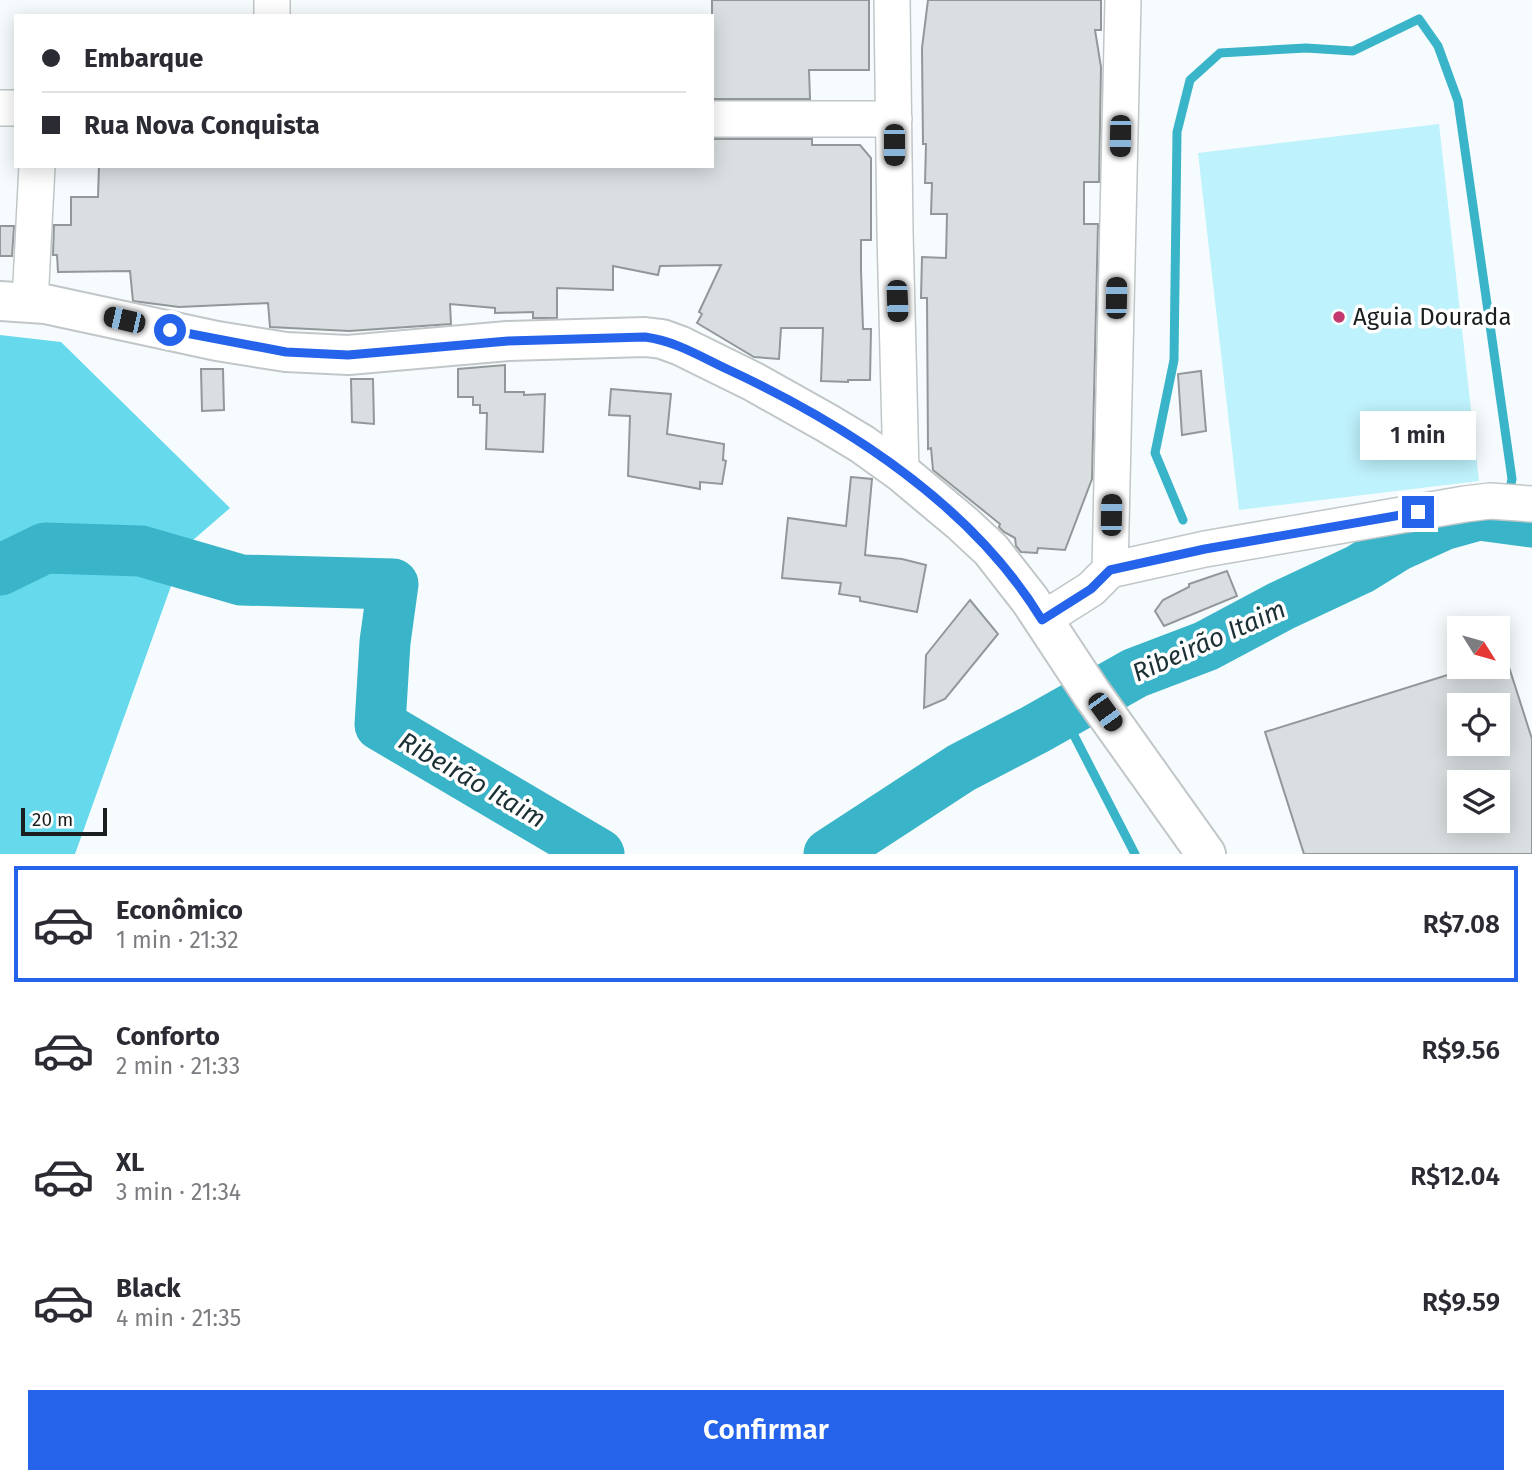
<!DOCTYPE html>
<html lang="pt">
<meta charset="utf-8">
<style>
body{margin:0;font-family:"Fira Sans",sans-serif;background:#f7f7f7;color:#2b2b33;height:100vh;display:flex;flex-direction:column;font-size:26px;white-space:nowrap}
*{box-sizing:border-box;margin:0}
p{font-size:23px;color:#7c7c81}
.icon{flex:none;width:38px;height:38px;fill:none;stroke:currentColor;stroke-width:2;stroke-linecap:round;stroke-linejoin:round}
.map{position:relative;height:854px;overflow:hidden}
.details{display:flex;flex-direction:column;background:#fff;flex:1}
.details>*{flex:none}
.hud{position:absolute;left:14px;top:14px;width:700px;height:154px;border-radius:0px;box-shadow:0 4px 18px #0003;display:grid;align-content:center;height:154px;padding:0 28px;background:#fff}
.needle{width:46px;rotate:127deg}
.tools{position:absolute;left:1447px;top:616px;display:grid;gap:14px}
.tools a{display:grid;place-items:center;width:63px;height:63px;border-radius:0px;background:#fff;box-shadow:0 4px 18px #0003;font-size:35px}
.scale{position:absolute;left:21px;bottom:18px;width:86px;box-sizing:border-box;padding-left:7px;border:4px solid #1b1e1e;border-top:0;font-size:19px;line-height:24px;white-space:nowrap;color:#1b1e1e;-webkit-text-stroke:5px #fff;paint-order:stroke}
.end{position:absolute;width:32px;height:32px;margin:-16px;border:9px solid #2563eb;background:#fff;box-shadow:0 0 0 4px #fff}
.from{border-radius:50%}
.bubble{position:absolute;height:49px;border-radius:0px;background:#fff;box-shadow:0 4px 18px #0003;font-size:23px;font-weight:600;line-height:49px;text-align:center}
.car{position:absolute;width:21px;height:42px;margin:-21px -10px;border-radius:9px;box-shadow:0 0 5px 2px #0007;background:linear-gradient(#222 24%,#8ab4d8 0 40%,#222 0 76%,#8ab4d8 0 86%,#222 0)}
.hud b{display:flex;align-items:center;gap:24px;height:66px;font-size:26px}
.hud b+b{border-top:2px solid #e1e1e2}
.hud i{width:18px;height:18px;background:#2b2b33}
ul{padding:12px 0 0;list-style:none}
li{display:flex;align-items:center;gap:21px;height:116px;margin:0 14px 10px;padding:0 14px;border:4px solid transparent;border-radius:0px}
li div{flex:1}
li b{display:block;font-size:26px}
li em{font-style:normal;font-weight:600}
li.selected{border-color:#2563eb}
li>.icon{width:63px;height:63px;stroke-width:1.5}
.primary-button{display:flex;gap:14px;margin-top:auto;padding:14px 28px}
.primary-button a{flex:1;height:80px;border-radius:0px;background:#2563eb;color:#fff;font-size:28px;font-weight:600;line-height:80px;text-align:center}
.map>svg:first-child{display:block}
.green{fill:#bef2fc}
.forest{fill:#66d9ed}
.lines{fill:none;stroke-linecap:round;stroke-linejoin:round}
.stream{stroke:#3ab4c8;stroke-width:9}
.river{stroke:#3ab4c8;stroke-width:51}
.building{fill:#d9dfe1;stroke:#92989a;stroke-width:2;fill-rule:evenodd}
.street-casing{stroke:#c1c7c8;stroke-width:38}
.secondary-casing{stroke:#c1c7c8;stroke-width:42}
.street{stroke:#fff;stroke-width:35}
.secondary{stroke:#fff;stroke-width:38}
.route{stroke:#2563eb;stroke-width:9}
.poi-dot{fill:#c33970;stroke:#fff;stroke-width:2.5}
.labels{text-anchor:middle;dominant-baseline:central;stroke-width:7;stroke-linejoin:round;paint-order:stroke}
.poi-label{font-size:24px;fill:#1b1e1e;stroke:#fff;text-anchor:start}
.water-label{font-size:26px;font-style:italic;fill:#1c3135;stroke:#fff}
</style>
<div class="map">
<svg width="1532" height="854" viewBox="0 0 1532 854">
<rect width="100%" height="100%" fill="#f6fcfe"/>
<!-- green -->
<path class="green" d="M 1439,124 L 1479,481 L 1239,510 L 1198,153 Z"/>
<!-- forest -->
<path class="forest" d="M 0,335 L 61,342 L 230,508 L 185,547 L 75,854 L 0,854 Z"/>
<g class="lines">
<!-- stream -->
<path class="stream" d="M 1183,520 L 1155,453 L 1174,360 L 1177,132 L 1190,80 L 1220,53 L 1306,48 L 1353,51 L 1419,19 L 1438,46 L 1458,101 L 1512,479 L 1509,494
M 1063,714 L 1135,854"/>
<!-- river -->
<path class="river" d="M 0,570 L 45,548 L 141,551 L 241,580 L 393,584 L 385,642 L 380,725 L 599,854
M 829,854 L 961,768 L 1034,730 L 1135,673 L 1206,646 L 1281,606 L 1360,569 L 1397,546 L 1443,525 L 1479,515 L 1532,522"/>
</g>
<!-- building -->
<path class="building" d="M 712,0 L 869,0 L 869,70 L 809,70 L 810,99 L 712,99 Z
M 928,0 L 1101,0 L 1101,30 L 1095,30 L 1101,67 L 1099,182 L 1084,182 L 1084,224 L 1098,224 L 1092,479 L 1065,550 L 1038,548 L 1037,553 L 1021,552 L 1016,546 L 1015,538 L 1004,532 L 999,527 L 1000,524 L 933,470 L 931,448 L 928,449 L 927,298 L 921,298 L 922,257 L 946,258 L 947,214 L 931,214 L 932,183 L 925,183 L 926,144 L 923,144 L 922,48 Z
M 712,139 L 812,139 L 812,145 L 860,145 L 871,158 L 871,240 L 861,240 L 861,270 L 863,329 L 871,329 L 870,380 L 848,380 L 848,382 L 821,381 L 823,328 L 781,328 L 779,359 L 754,357 L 697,323 L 702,314 L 699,312 L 721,265 L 660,266 L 658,275 L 613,266 L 613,290 L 557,288 L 557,318 L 533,318 L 533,312 L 495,313 L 495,308 L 450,304 L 451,324 L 349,331 L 270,327 L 268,303 L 179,307 L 133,301 L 130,271 L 58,272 L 57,255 L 53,255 L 54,225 L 71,225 L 71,197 L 98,197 L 99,166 L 712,166 Z
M 0,226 L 14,226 L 12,256 L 0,256 Z
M 505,365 L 505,392 L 524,392 L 524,395 L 545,394 L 543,452 L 486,449 L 487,413 L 480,413 L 480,405 L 473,405 L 473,397 L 458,397 L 458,369 Z
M 201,369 L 223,369 L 224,410 L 202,411 Z
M 1201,371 L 1206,431 L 1182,435 L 1178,374 Z
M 351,379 L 373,379 L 374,424 L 352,422 Z
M 611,389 L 671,394 L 667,434 L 724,444 L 723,460 L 726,461 L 722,484 L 700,482 L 700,489 L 628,476 L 630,416 L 609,415 Z
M 851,477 L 872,479 L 865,555 L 902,559 L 926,565 L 917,612 L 860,601 L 860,597 L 839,594 L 841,583 L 782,578 L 788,518 L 846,526 Z
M 1227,571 L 1237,596 L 1164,626 L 1155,611 L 1163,600 L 1189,587 L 1189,584 Z
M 970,600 L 998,634 L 945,699 L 924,708 L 926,655 Z
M 1473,667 L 1509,667 L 1532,739 L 1532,854 L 1304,854 L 1265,732 ZM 1460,705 L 1498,705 L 1498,744 L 1460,744 ZM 1460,782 L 1498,782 L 1498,821 L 1460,821 Z"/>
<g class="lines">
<!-- street casing -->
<g class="street-casing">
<path id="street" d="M 892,0 L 895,232 L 901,472
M 272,16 L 272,0
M 0,108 L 16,108
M 712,119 L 894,119
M 30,303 L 37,166
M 1110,570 L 1205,549 L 1465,504 L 1490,501 L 1532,504
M 1042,620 L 1091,589 L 1110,570 L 1123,0"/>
</g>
<!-- secondary casing -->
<g class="secondary-casing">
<path id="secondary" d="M 0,301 L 45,304 L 217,341 L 286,352 L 348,355 L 508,341 L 645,337 L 662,339 L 681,346 L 754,382 L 827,423 L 862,444 L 901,472 L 962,523 L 991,550 L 1030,600 L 1092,694 L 1206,854"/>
</g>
<!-- street -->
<use href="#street" class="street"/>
<!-- secondary -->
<use href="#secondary" class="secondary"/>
</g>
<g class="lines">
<!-- route -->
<path class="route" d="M 170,330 L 286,352 L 348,355 L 508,341 L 645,337 C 676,341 701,357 729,370 C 847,425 973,506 1042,620 L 1091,589 L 1110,570 L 1205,549 L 1418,512"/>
</g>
<!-- markers -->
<circle class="poi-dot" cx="1339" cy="317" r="7"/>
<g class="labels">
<!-- poi labels -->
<g class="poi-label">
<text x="1353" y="317">Aguia Dourada</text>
</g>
<!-- water labels -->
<g class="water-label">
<text transform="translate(1209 641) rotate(-24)">Ribeirão Itaim</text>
<text transform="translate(472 780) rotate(30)">Ribeirão Itaim</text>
</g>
</g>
</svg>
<div class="tools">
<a><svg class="needle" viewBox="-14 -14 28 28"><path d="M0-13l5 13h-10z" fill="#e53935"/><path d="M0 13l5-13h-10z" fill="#7c7c81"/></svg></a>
<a><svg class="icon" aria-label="locate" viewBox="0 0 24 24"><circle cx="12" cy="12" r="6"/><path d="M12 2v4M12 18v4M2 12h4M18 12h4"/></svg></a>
<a><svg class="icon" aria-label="layers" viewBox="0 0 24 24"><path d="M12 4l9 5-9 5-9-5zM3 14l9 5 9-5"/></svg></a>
</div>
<div class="scale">20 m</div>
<i class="end from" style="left:170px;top:330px"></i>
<i class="end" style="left:1418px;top:512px"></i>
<div class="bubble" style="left:1360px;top:411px;width:116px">1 min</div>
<i class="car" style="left:1120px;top:136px;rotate:181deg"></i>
<i class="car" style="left:894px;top:145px;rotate:180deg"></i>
<i class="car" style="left:1116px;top:298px;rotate:1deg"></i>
<i class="car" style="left:897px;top:301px;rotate:178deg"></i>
<i class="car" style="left:124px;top:320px;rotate:283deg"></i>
<i class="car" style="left:1111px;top:515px;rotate:1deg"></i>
<i class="car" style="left:1105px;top:712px;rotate:144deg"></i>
<div class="hud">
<b><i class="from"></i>Embarque</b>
<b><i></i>Rua Nova Conquista</b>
</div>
</div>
<section class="details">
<ul>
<li class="selected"><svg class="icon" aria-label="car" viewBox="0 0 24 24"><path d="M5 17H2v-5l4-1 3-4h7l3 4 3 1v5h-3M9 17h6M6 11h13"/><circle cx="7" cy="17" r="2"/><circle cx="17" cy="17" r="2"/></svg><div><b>Econômico</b><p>1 min · 21:32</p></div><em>R$7.08</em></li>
<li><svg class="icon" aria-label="car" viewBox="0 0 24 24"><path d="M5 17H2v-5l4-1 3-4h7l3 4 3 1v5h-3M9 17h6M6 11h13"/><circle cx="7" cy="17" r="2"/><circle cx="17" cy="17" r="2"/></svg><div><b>Conforto</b><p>2 min · 21:33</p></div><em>R$9.56</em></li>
<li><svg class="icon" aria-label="car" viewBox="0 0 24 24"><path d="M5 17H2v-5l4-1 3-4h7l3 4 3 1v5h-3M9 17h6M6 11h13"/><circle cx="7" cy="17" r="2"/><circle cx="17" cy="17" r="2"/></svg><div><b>XL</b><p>3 min · 21:34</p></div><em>R$12.04</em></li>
<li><svg class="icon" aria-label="car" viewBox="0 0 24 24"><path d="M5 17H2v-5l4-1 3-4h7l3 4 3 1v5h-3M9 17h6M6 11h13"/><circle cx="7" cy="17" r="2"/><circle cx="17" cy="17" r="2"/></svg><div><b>Black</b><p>4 min · 21:35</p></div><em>R$9.59</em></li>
</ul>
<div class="primary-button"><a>Confirmar</a></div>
</section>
